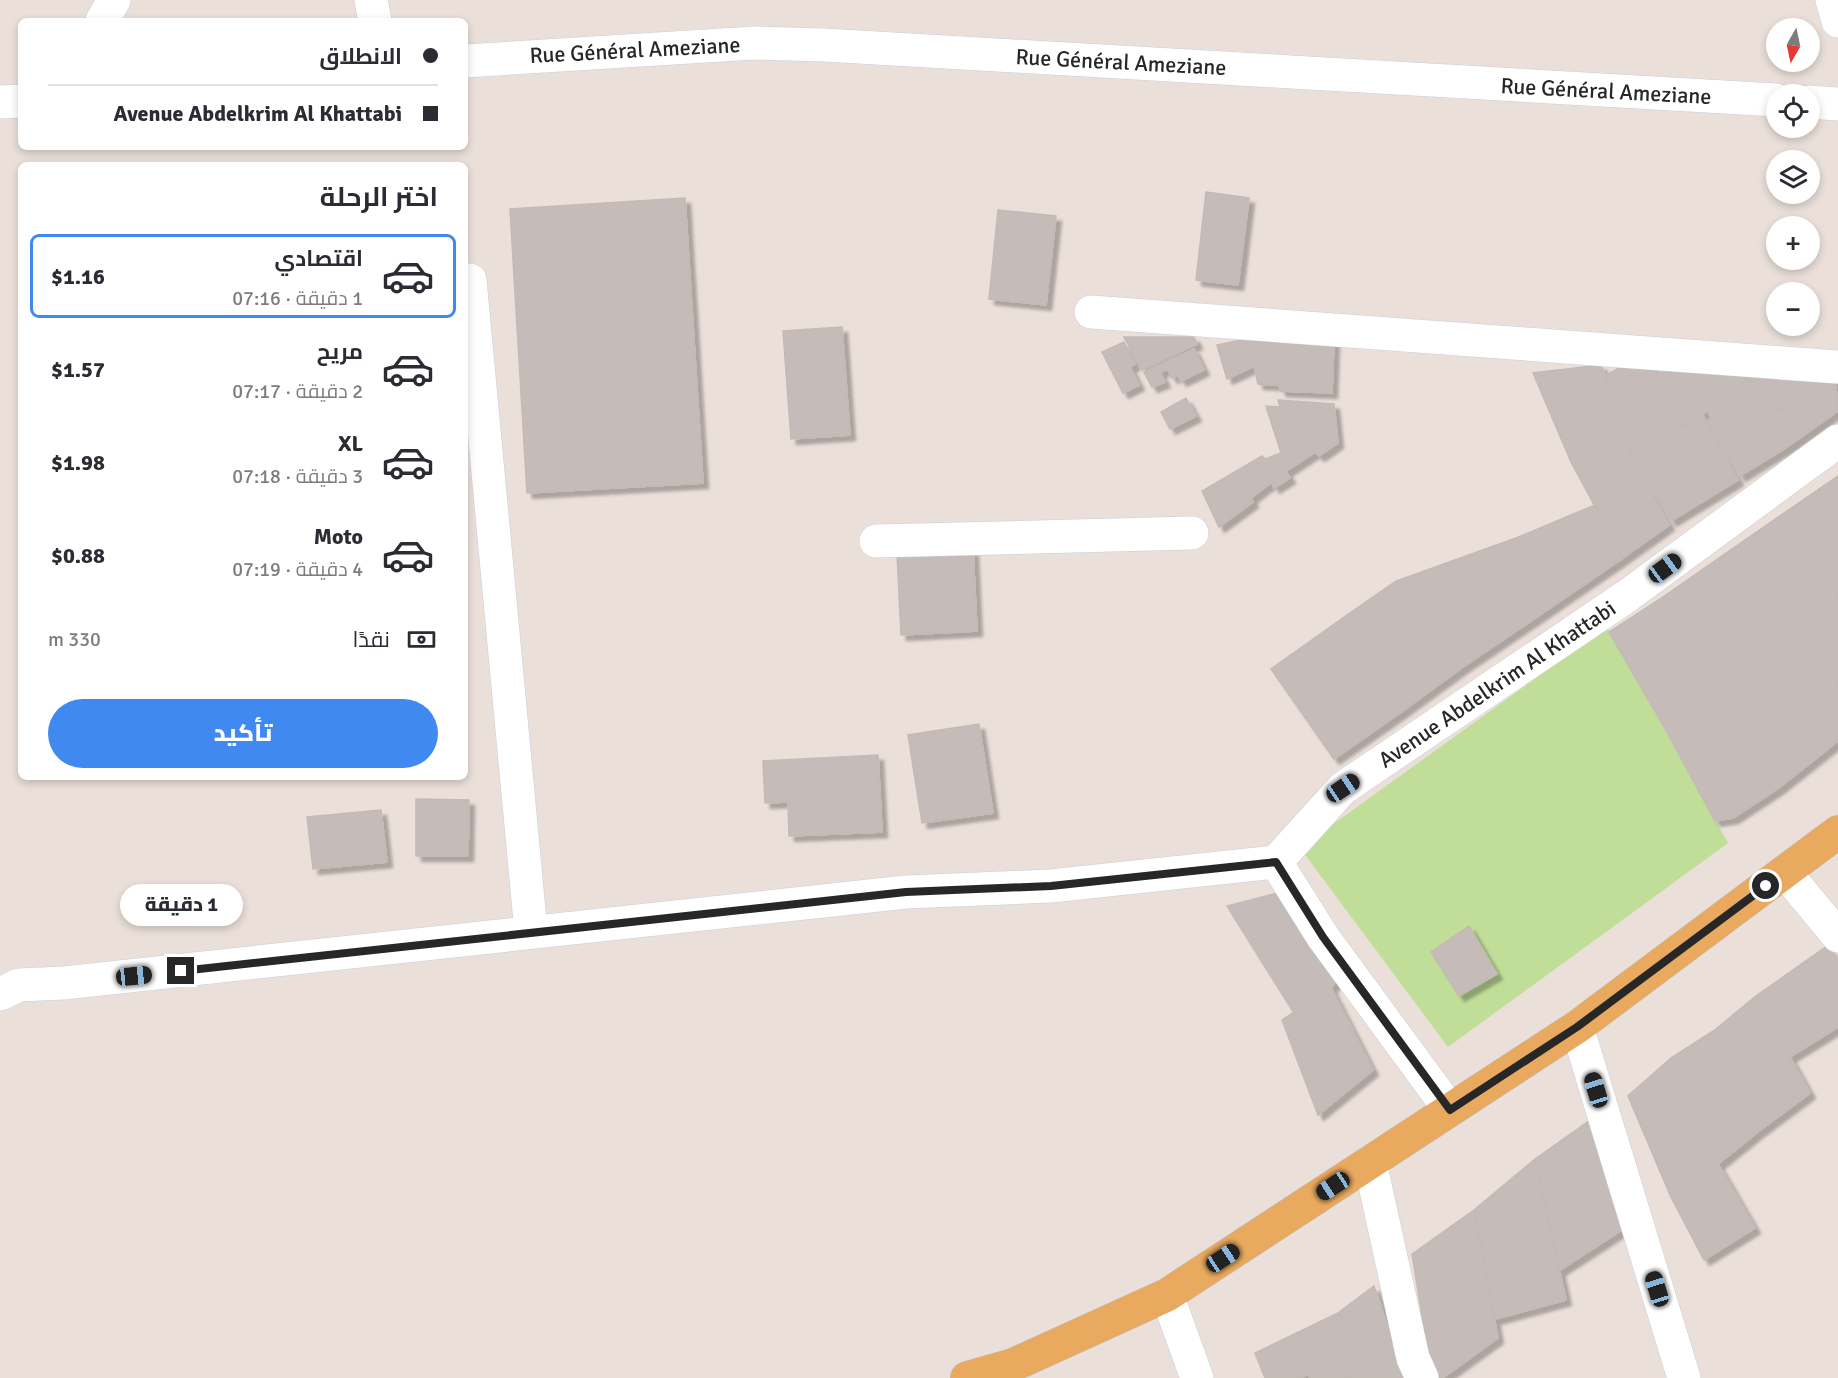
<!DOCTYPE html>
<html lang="ar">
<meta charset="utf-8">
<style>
body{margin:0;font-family:Signika,Cairo,sans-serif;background:#f2f2f3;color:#2b2b33;direction:rtl;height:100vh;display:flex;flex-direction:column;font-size:22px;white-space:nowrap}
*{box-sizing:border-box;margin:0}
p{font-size:20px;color:#7c7c81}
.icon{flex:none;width:33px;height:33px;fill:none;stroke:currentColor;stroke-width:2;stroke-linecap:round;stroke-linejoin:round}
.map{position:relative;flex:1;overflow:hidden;direction:ltr}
.details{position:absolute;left:18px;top:162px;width:450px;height:618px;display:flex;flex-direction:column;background:#fff;border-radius:9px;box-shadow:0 3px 9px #0003;direction:rtl}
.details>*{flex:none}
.top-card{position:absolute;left:18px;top:18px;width:450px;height:132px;border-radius:9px;box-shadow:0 3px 9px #0003;direction:rtl;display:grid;align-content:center;height:132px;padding:0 30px;background:#fff}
.needle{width:39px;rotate:189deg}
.fabs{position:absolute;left:1766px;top:18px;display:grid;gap:12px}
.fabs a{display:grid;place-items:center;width:54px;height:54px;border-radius:50%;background:#fff;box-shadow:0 3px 9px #0003;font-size:30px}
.end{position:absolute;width:27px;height:27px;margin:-14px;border:8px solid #272727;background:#fff;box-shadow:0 0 0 3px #fff}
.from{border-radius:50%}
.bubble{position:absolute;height:42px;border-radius:21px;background:#fff;box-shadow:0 3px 9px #0003;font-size:20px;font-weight:800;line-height:42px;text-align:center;direction:rtl}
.car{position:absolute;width:18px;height:36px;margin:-18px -9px;border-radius:8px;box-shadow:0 0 4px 2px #0007;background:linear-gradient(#222 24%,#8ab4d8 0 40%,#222 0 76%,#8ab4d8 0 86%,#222 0)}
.top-card b{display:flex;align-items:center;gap:21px;height:57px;font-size:22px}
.top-card b+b{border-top:2px solid #e1e1e2}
.top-card i{width:15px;height:15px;background:#2b2b33}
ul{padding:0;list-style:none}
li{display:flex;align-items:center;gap:18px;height:84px;margin:0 12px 9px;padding:0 18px;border:3px solid transparent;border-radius:9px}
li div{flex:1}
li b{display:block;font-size:22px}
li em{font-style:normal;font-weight:800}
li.selected{border-color:#3f89f1}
li>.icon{width:54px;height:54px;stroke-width:1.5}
h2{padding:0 30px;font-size:27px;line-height:72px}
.pay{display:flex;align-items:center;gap:15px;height:66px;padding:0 30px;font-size:22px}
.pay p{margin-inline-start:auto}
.button{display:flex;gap:12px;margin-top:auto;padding:12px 30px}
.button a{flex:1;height:69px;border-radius:36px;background:#3f89f1;color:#fff;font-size:24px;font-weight:800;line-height:69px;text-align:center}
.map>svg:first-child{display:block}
.green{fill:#c0de98}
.building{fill:#c5bcb9;stroke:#c4bab3;stroke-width:1.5;filter:url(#shadow)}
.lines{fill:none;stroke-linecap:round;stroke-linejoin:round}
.street-casing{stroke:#c8cfd9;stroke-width:34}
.primary-casing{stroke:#bebebe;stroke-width:34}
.street{stroke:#fff;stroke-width:33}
.primary{stroke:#e9a95f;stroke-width:33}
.route{stroke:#272727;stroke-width:8}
.labels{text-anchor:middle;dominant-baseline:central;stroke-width:4.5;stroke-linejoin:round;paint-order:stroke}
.street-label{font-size:22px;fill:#272727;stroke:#fff}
</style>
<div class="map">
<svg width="1838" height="1378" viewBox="0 0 1838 1378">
<defs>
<filter id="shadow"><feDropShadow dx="5.5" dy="5.5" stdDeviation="1.5" flood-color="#0004"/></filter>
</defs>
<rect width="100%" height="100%" fill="#eadfd9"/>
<!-- green -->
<path class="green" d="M 1607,627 L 1728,843 L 1448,1047 L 1300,848 Z"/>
<!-- building -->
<path class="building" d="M 1206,192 L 1249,198 L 1238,285 L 1196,280 Z
M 685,198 L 703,483 L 527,493 L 510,209 Z
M 998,210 L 1056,216 L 1046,305 L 989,299 Z
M 842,327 L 850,435 L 791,439 L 783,331 Z
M 1124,337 L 1194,337 L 1197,344 L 1142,370 Z
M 1251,338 L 1334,340 L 1332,393 L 1281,391 L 1279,385 L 1258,384 L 1254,366 L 1227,379 L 1217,345 Z
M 1124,342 L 1135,364 L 1130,367 L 1139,385 L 1123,393 L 1102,352 Z
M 1194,349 L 1204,370 L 1181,381 L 1178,375 L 1172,378 L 1167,369 L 1160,372 L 1165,382 L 1152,387 L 1144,372 Z
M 1626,364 L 1632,371 L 1653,364 L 1657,373 L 1691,366 L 1708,411 L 1643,448 L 1630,414 L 1622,415 L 1606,375 Z
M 1601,365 L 1622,415 L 1630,414 L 1643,448 L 1633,454 L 1619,431 L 1571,462 L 1533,373 Z
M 1722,367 L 1726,377 L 1743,371 L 1762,405 L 1773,399 L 1777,411 L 1739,428 L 1736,419 L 1721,424 L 1716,416 L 1711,419 L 1693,371 Z
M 1828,369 L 1836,388 L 1777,411 L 1773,399 L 1762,405 L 1748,378 L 1768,370 L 1770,379 Z
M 1836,388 L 1838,411 L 1784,449 L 1768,414 Z
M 1186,398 L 1196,416 L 1170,429 L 1161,412 Z
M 1278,400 L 1334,404 L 1338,443 L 1319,456 L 1315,452 L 1286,471 L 1290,478 L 1274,488 L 1272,482 L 1251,498 L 1253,502 L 1219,527 L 1202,491 L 1262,456 L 1265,459 L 1281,453 L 1266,406 L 1280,407 Z
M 1768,414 L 1784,449 L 1740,476 L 1707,421 L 1716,416 L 1721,424 L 1736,419 L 1739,428 Z
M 1703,415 L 1738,480 L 1671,521 L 1633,454 Z
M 1619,431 L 1669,525 L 1623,558 L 1571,462 Z
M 1838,476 L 1838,573 L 1795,604 L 1758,531 Z
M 1595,505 L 1623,558 L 1553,606 L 1516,538 Z
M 1758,531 L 1795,604 L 1751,637 L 1706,567 Z
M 1516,538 L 1553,606 L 1460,669 L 1396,581 Z
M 973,550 L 977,631 L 901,635 L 897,554 Z
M 1706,567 L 1751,637 L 1699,665 L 1663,597 Z
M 1838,573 L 1838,595 L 1827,580 Z
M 1827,580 L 1838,595 L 1838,685 L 1795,604 Z
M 1396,581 L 1460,669 L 1404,710 L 1340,620 Z
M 1663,597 L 1699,665 L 1719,654 L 1735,684 L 1663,725 L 1609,632 Z
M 1795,604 L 1838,685 L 1838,741 L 1780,787 L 1723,690 L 1735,684 L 1719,654 L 1751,637 Z
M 1340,620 L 1404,710 L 1334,759 L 1271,669 Z
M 1723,690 L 1780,787 L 1733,818 L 1715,821 L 1663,725 Z
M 979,724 L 993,813 L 922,823 L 908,735 Z
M 878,755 L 882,832 L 789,836 L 788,802 L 765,803 L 763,761 Z
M 416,799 L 469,800 L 468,856 L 416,856 Z
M 381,810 L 387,862 L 313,869 L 307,817 Z
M 1282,892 L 1339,978 L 1331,988 L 1294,1013 L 1227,906 Z
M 1469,926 L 1497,974 L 1459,996 L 1431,952 Z
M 1827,946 L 1838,960 L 1838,1027 L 1790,1057 L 1756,996 Z
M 1331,988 L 1373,1070 L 1318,1115 L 1282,1020 Z
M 1756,996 L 1810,1093 L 1759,1131 L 1716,1029 Z
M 1716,1029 L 1759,1131 L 1718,1164 L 1671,1058 Z
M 1671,1058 L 1718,1164 L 1671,1197 L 1628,1096 Z
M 1603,1111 L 1625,1228 L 1560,1270 L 1535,1159 Z
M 1535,1159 L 1566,1300 L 1495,1319 L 1474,1210 Z
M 1718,1164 L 1755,1228 L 1704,1260 L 1671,1197 Z
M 1474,1210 L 1498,1338 L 1444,1377 L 1432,1378 L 1412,1254 Z
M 1374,1286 L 1398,1358 L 1422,1378 L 1348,1378 L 1337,1350 L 1354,1335 L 1338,1313 Z
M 1338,1313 L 1354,1335 L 1337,1350 L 1348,1378 L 1310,1378 L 1308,1374 L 1300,1378 L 1265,1378 L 1255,1353 Z"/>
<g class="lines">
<!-- street casing -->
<g class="street-casing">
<path id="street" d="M 371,0 L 375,21
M 1832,0 L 1838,21
M 102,21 L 114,0
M 465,61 L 754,43 L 824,45 L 1776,100
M 0,102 L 21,101
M 1809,102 L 1838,104
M 470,280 L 531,932
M 1091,312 L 1838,367
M 876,541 L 1192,533
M 1276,862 L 1323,937 L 1450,1110
M 1785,872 L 1838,936
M 0,994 L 19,985 L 64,983 L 906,892 L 1051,886 L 1276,862 L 1343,788 L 1627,596 L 1838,441
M 1577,1027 L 1684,1378
M 1370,1162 L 1413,1358 L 1422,1378
M 1167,1295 L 1197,1378"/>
</g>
<!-- primary casing -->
<g class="primary-casing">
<path id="primary" d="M 967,1378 L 1013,1365 L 1167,1295 L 1577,1027 L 1838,832"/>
</g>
<!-- street -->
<use href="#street" class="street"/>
<!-- primary -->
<use href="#primary" class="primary"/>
</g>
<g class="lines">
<!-- route -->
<path class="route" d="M 181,971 L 906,892 L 1051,886 L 1276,862 L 1323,937 L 1450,1110 L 1577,1027 L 1766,886"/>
</g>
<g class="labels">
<!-- street labels -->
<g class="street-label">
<text transform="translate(635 50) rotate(-3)">Rue Général Ameziane</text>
<text transform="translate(1121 62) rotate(3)">Rue Général Ameziane</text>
<text transform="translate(1606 91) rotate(3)">Rue Général Ameziane</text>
<text transform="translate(1497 684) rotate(-34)">Avenue Abdelkrim Al Khattabi</text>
</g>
</g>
</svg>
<div class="fabs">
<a><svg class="needle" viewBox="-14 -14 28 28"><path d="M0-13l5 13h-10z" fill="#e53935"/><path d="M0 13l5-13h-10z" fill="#7c7c81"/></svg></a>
<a><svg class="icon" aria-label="locate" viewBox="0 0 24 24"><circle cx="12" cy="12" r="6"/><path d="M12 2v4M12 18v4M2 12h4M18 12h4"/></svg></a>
<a><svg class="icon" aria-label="layers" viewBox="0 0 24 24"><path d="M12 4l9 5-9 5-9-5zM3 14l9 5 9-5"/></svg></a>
<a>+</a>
<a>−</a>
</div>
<i class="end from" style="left:1766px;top:886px"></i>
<i class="end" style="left:181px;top:971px"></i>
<div class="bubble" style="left:120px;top:884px;width:123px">1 دقيقة</div>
<i class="car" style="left:1665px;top:568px;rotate:54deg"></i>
<i class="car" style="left:1343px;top:788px;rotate:56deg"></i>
<i class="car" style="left:134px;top:976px;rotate:84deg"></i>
<i class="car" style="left:1596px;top:1090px;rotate:343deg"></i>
<i class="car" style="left:1333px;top:1186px;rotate:237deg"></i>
<i class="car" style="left:1223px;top:1258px;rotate:57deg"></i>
<i class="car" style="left:1657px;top:1289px;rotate:343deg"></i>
<div class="top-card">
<b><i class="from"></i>الانطلاق</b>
<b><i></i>Avenue Abdelkrim Al Khattabi</b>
</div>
<section class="details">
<h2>اختر الرحلة</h2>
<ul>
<li class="selected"><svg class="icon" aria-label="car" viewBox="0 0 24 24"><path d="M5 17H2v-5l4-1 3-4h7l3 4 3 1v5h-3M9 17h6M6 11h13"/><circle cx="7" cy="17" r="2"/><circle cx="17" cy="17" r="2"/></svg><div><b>اقتصادي</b><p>1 دقيقة · 07:16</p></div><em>$1.16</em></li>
<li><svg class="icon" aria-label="car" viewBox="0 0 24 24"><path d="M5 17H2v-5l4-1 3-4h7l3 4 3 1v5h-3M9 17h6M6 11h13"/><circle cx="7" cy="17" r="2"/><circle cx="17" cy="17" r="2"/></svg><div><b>مريح</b><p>2 دقيقة · 07:17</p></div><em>$1.57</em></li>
<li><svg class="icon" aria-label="car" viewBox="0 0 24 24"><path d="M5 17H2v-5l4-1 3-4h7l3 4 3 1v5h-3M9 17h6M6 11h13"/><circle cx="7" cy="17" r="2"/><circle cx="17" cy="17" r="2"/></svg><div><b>XL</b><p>3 دقيقة · 07:18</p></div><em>$1.98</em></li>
<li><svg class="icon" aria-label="car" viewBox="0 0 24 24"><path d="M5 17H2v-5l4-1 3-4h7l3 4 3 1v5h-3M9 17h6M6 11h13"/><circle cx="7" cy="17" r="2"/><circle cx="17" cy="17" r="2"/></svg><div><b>Moto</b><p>4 دقيقة · 07:19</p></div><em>$0.88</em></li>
</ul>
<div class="pay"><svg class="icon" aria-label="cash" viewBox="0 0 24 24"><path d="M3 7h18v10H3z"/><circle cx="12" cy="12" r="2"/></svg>نقدًا<p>330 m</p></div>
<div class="button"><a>تأكيد</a></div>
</section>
</div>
